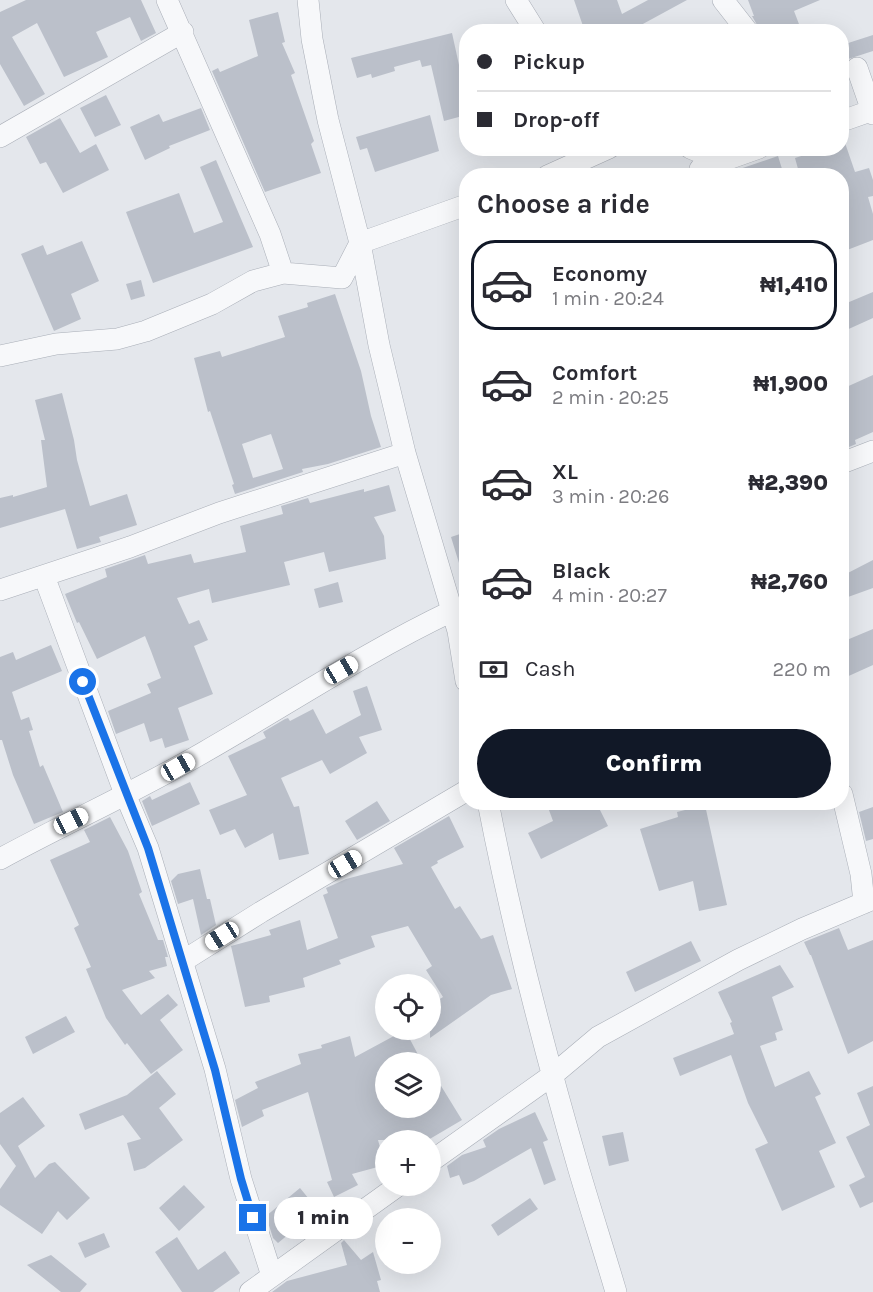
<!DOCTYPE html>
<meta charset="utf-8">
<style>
body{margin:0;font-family:Karla,sans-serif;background:#f2f2f3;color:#2b2b33;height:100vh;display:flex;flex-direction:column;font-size:22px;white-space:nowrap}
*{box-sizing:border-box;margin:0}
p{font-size:20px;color:#7c7c81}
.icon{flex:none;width:33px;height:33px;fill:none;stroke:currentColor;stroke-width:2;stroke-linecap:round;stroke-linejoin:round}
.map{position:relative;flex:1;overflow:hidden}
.details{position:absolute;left:459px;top:168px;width:390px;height:642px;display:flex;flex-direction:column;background:#fff;border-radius:24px;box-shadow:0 6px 24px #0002}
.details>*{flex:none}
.banner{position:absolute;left:459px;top:24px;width:390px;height:132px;border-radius:24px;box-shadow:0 6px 24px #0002;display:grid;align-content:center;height:132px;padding:0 18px;background:#fff}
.fabs{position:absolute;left:375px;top:974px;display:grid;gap:12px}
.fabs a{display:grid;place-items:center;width:66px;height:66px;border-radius:50%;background:#fff;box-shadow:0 6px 24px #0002;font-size:30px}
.end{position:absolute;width:27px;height:27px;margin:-14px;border:8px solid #1a73e8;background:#fff;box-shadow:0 0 0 3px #fff}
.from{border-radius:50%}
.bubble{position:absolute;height:42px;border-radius:21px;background:#fff;box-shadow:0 6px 24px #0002;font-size:20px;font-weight:800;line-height:42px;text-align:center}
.car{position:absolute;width:18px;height:36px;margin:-18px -9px;border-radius:8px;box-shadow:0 0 4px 2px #0007;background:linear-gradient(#fff 24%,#345 0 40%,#fff 0 76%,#345 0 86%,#fff 0)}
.banner b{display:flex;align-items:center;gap:21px;height:57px;font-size:22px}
.banner b+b{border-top:2px solid #e1e1e2}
.banner i{width:15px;height:15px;background:#2b2b33}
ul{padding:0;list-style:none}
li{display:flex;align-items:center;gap:18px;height:90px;margin:0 12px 9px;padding:0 6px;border:3px solid transparent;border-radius:24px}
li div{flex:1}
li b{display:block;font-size:22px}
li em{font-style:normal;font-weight:800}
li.active{border-color:#111827}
li>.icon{width:54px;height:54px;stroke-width:1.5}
h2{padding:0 18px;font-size:27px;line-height:72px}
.pay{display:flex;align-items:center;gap:15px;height:66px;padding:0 18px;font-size:22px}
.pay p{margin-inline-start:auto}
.primary-button{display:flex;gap:12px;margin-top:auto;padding:12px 18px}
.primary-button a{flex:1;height:69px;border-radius:36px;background:#111827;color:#fff;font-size:24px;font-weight:800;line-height:69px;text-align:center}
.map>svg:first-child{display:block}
.building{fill:#bbc0ca;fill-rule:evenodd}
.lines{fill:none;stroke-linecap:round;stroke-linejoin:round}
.minor-casing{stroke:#a9aeb7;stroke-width:22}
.minor{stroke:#f7f8fa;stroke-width:21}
.route{stroke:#1a73e8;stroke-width:8}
</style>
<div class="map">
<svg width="873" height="1292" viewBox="0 0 873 1292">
<rect width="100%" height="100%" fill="#e4e7ec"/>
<!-- building -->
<path class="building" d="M 26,0 L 141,0 L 156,33 L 141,41 L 130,17 L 96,32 L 108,57 L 64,77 L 37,23 L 12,37 L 45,94 L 24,106 L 0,64 L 0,12 Z
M 574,0 L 617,0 L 622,14 L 648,0 L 687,0 L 641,25 L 643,32 L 589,32 L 588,25 L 583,26 Z
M 748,0 L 820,0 L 794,11 L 802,32 L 761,32 L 752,16 L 754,16 Z
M 278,12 L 285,42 L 282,43 L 295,73 L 291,75 L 314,141 L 311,144 L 321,173 L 265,192 L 212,71 L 218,68 L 220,72 L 258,56 L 249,20 Z
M 452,33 L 466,97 L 466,115 L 444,121 L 431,65 L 422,67 L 420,60 L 394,67 L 395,71 L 372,78 L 371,74 L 357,78 L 351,58 Z
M 873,35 L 873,51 L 842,61 L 842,45 Z
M 106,95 L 121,125 L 95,137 L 80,108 Z
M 201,108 L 210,130 L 169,146 L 170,148 L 145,160 L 130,127 L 159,114 L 163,122 Z
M 430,115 L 439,151 L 375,172 L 367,148 L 360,150 L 356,137 Z
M 60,118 L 80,153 L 96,144 L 109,170 L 63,193 L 46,162 L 40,164 L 26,137 Z
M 844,140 L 855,172 L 869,168 L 873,180 L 873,196 L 868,197 L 873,214 L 873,240 L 842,252 L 842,176 L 800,176 L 795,158 L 826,148 L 842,148 L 842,141 Z
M 778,156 L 782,169 L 760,176 L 726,176 L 725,174 Z
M 216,160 L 253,247 L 153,283 L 126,212 L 179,193 L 194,233 L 223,222 L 200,167 Z
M 82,241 L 99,281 L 71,294 L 81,319 L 54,331 L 21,254 L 43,245 L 47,255 Z
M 141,280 L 145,296 L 131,300 L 126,284 Z
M 873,292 L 873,318 L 842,332 L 842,305 Z
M 335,294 L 361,371 L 371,416 L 381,447 L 328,464 L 302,469 L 303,472 L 235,494 L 232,485 L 234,484 L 210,411 L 208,412 L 194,358 L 220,351 L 222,357 L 285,337 L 278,316 L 308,307 L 307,303 ZM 271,434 L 283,469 L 253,478 L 242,444 Z
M 873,375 L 873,432 L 855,440 L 856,444 L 842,450 L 842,389 Z
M 62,393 L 74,440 L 77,460 L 90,506 L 127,494 L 137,525 L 99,537 L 101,542 L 77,549 L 65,509 L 0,528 L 0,498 L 13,495 L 13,497 L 47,487 L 41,440 L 45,440 L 35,400 Z
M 389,485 L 396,511 L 374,517 L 384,536 L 386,559 L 329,572 L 324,552 L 284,562 L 290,585 L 212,603 L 209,589 L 177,598 L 189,624 L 199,620 L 208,640 L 194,646 L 213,694 L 178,708 L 189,740 L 165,748 L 162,738 L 150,742 L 144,723 L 116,734 L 108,711 L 151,693 L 147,684 L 161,678 L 151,651 L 145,636 L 97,659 L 79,622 L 77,623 L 65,594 L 107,577 L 105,569 L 145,555 L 148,564 L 191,554 L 194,563 L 246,552 L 240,526 L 283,514 L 281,506 L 308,498 L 310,503 L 364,489 L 364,492 Z
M 466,532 L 466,576 L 463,576 L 451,537 Z
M 873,560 L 873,588 L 848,597 L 842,576 Z
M 338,582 L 343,602 L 319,608 L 314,589 Z
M 873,629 L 873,665 L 842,679 L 842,642 Z
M 51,645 L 62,671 L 12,692 L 21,720 L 29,717 L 33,730 L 29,731 L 40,767 L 43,765 L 63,812 L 34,824 L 13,775 L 2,740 L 0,740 L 0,657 L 13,652 L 16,660 Z
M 367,686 L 382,730 L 359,737 L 367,753 L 330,774 L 322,760 L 281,778 L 294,807 L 299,806 L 309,854 L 279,860 L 273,833 L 245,848 L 235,829 L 220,835 L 209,810 L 247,795 L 228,756 L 266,738 L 263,732 L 285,719 L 288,718 L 290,721 L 313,709 L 326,734 L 361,715 L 353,691 Z
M 190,782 L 200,804 L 152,826 L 142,801 L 150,796 L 152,800 Z
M 377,801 L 390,821 L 357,840 L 345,821 Z
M 546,802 L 596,802 L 608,826 L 541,859 L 528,833 L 553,821 Z
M 705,805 L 727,905 L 699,911 L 693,881 L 659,891 L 640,829 L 678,817 L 677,812 Z
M 873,807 L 873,839 L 866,841 L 859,812 Z
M 449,816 L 464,847 L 437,861 L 438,863 L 431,867 L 455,909 L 460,906 L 481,939 L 493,935 L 512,989 L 491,995 L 430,1038 L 430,1005 L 443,997 L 426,970 L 432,966 L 408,926 L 371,936 L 375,947 L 339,960 L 341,964 L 303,978 L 305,987 L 269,996 L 270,1002 L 245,1007 L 231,946 L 271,935 L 269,930 L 300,920 L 307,950 L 338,938 L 323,895 L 328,893 L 326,888 L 346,879 L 403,864 L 394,848 Z
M 110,817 L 128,851 L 142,892 L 139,894 L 158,940 L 163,940 L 168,957 L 165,957 L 167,966 L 149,971 L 155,978 L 122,990 L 141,1015 L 168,994 L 178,1005 L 160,1020 L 183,1050 L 151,1074 L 127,1043 L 125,1045 L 106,1018 L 86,969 L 91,967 L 74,928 L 79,925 L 50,860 L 90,842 L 84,830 Z
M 200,869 L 207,899 L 210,899 L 216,925 L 201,935 L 193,899 L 178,904 L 171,881 L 178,874 Z
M 839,928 L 848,950 L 873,940 L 873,1041 L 848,1054 L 811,955 L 810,955 L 804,942 Z
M 691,941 L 701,961 L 635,992 L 626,972 Z
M 780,965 L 794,987 L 772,997 L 783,1030 L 775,1033 L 777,1040 L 760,1046 L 775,1087 L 809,1071 L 821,1094 L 815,1097 L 836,1143 L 819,1151 L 835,1187 L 782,1211 L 755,1149 L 768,1143 L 748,1103 L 731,1055 L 680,1076 L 673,1058 L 734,1034 L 730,1023 L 732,1022 L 718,992 Z
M 66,1016 L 75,1032 L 33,1054 L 25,1037 Z
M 405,1030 L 422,1062 L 386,1062 L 386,1107 L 430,1107 L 430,1068 L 462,1120 L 428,1140 L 378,1140 L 385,1165 L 352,1174 L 358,1185 L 334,1197 L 327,1182 L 332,1180 L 308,1092 L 262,1110 L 264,1116 L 242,1127 L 235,1100 L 258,1088 L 255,1082 L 301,1064 L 298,1054 L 322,1048 L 321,1045 L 350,1036 L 355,1057 Z
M 157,1071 L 176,1094 L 159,1108 L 183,1140 L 145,1168 L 134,1171 L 127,1143 L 141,1139 L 123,1115 L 85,1130 L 79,1114 L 127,1095 Z
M 873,1086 L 873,1202 L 860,1208 L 849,1185 L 865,1177 L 846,1137 L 870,1125 L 857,1093 Z
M 23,1097 L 45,1126 L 18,1146 L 35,1178 L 49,1164 L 55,1162 L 90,1198 L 67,1220 L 58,1211 L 42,1234 L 0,1205 L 0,1189 L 16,1166 L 0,1144 L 0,1113 Z
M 535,1112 L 548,1140 L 543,1142 L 556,1180 L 544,1185 L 531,1148 L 474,1181 L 463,1185 L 459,1175 L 450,1178 L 447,1166 L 462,1155 L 486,1147 L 483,1140 L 499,1129 Z
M 623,1132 L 629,1161 L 609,1166 L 602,1136 Z
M 184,1185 L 205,1207 L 179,1231 L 159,1208 Z
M 300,1188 L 318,1210 L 278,1243 L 273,1238 L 266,1216 Z
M 530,1198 L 538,1209 L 498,1236 L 491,1225 Z
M 104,1233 L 110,1247 L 85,1258 L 78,1243 Z
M 177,1237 L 198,1270 L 225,1251 L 240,1273 L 213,1292 L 182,1292 L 155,1252 Z
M 344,1240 L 361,1260 L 373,1252 L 381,1280 L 377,1281 L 380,1292 L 272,1292 L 287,1281 L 347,1265 L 341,1243 Z
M 51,1255 L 87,1284 L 80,1292 L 61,1292 L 27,1265 Z"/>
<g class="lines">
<!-- minor casing -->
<g class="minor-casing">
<path id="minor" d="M 167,0 L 270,234 L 283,273 L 342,278 L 360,243 L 466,205
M 308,0 L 312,39 L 328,120 L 360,243 L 379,345 L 405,453 L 458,631 L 466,681
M 516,0 L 536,32
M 723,0 L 748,32
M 857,68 L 873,114
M 842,121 L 873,110
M 0,137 L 183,32
M 690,148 L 697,151 L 701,148
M 700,169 L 759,148
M 547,176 L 609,148
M 0,356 L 56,344 L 117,339 L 146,331 L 212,304 L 253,281 L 283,273
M 842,463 L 873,451
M 44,576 L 125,794 L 148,848 L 215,1069 L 241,1179 L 272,1276
M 0,590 L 130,547 L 219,513 L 405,453
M 842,794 L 861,874 L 864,903
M 488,802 C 512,926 544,1049 579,1170 C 591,1211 604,1251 616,1292
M 0,859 C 68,822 139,790 206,751 C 288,704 366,652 452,611
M 183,961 L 261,912 L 466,791
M 430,1162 L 554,1074 L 598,1037 L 738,960 L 802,929 L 873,899
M 250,1292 L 399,1185"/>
</g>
<!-- minor -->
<use href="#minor" class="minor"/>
</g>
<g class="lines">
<!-- route -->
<path class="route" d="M 83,682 L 148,848 L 215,1070 L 241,1179 L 253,1218"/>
</g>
</svg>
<div class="fabs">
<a><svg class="icon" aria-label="locate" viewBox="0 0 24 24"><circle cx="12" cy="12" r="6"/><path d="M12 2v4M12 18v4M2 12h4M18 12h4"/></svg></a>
<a><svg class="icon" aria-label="layers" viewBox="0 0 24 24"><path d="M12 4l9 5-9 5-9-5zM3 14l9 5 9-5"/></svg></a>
<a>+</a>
<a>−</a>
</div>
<i class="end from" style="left:83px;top:682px"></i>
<i class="end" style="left:253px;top:1218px"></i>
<div class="bubble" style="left:274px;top:1197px;width:99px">1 min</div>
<i class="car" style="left:341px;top:670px;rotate:60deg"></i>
<i class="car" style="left:178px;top:767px;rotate:61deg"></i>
<i class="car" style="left:71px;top:821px;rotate:64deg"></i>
<i class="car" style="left:345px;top:864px;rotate:59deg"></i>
<i class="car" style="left:222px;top:936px;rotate:238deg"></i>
<div class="banner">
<b><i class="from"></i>Pickup</b>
<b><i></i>Drop-off</b>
</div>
<section class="details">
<h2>Choose a ride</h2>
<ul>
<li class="active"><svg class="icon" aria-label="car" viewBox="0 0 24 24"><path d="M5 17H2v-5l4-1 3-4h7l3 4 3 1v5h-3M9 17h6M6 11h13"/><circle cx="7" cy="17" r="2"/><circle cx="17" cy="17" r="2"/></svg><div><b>Economy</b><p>1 min · 20:24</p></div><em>₦1,410</em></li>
<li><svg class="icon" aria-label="car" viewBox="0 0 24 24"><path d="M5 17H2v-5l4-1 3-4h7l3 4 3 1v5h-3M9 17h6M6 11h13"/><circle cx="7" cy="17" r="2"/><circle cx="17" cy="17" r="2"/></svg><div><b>Comfort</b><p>2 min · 20:25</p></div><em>₦1,900</em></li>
<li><svg class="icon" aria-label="car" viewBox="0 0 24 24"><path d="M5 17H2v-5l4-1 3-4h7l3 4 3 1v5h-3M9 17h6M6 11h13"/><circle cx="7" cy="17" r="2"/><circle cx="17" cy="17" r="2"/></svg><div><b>XL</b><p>3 min · 20:26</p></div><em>₦2,390</em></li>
<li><svg class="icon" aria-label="car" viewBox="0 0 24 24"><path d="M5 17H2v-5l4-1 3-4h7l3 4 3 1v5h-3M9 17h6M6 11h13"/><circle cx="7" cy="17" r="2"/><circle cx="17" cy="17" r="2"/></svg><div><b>Black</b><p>4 min · 20:27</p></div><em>₦2,760</em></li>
</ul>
<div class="pay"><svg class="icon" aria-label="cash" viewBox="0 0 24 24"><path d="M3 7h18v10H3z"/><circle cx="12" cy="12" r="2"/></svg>Cash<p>220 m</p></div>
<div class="primary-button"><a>Confirm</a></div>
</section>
</div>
